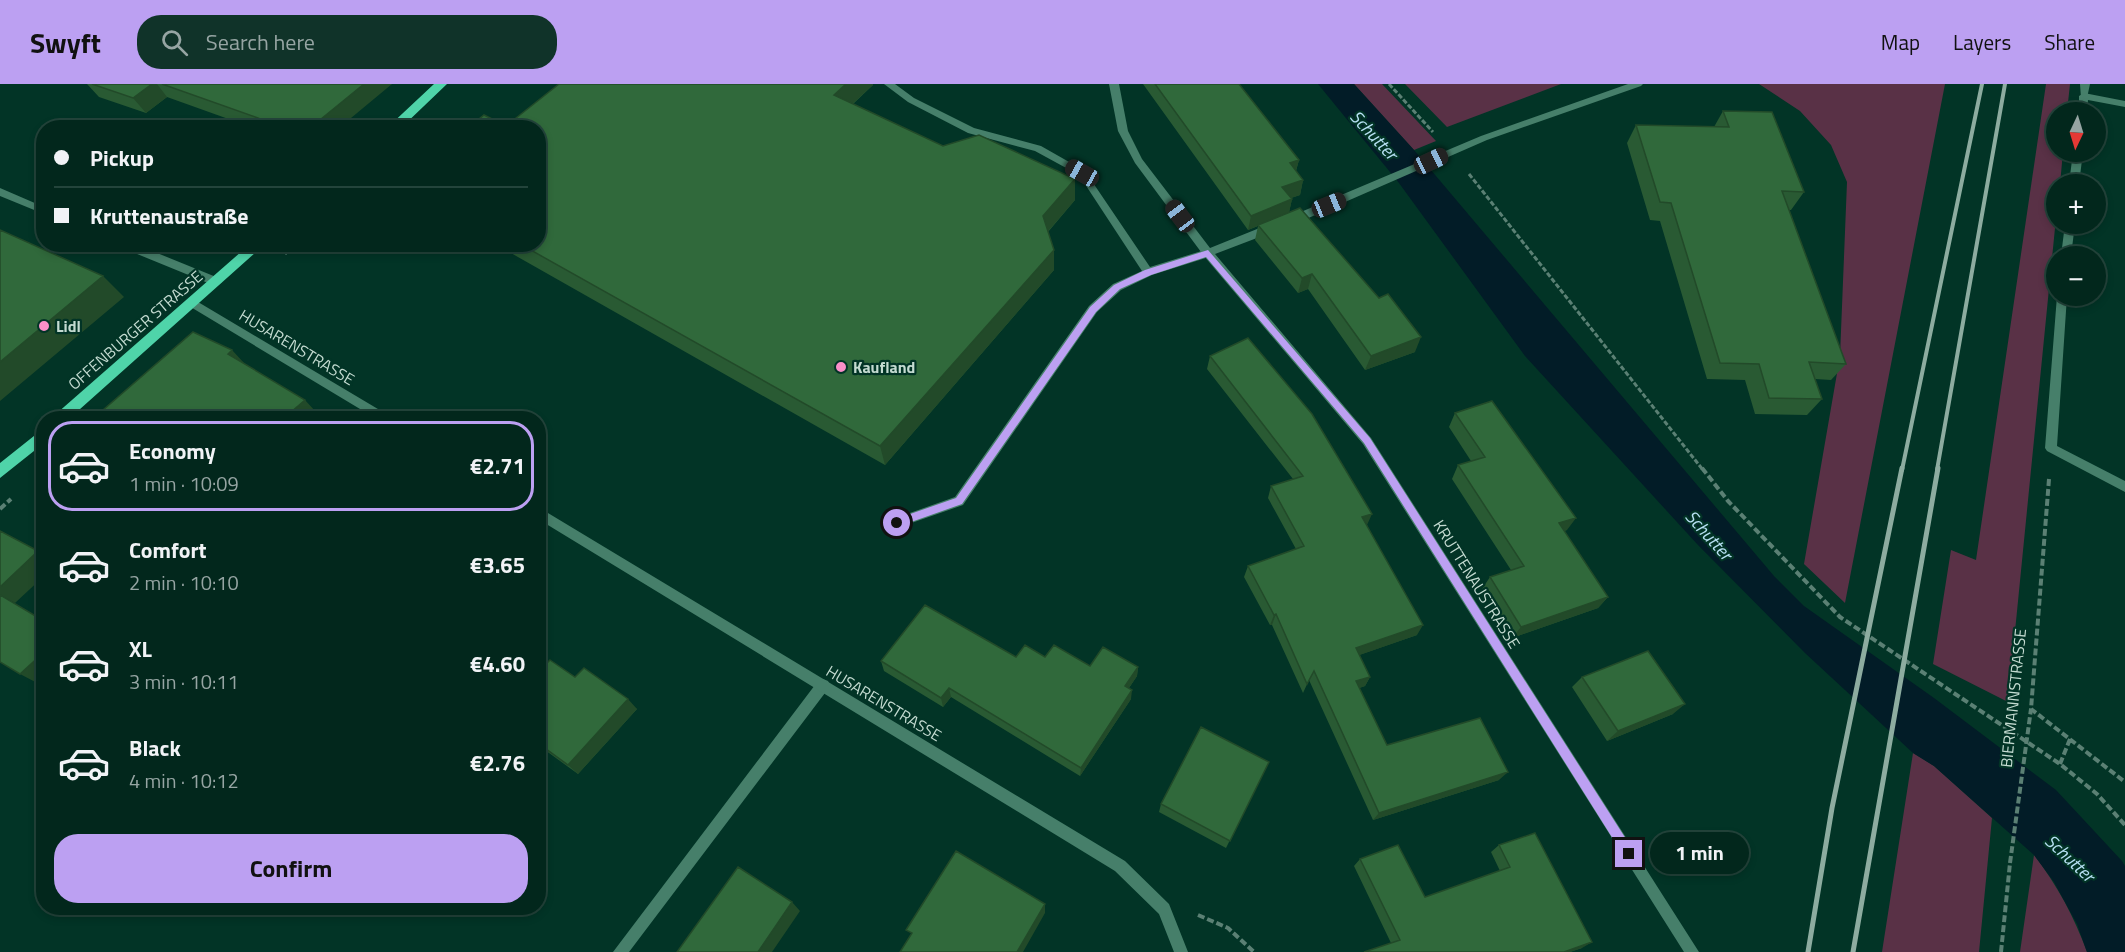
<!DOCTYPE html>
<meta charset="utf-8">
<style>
body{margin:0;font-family:"Titillium Web",sans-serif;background:#103329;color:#f1f3f6;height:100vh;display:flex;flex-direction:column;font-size:22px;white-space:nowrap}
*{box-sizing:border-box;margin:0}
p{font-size:20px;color:#96a5a3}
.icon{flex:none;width:33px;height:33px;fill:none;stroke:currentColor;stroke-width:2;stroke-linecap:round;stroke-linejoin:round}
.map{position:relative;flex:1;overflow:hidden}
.details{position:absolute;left:36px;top:327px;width:510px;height:504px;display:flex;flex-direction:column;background:#02271c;border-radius:24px;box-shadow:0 3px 9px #0003,0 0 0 2px #23443b}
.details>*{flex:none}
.top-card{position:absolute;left:36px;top:36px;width:510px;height:132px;border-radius:24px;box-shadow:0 3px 9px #0003,0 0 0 2px #23443b;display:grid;align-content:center;height:132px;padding:0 18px;background:#02271c}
.needle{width:39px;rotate:184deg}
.controls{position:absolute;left:2046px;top:18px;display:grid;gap:12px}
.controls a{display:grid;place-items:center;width:60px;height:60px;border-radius:50%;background:#02271c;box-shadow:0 3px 9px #0003,0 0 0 2px #23443b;font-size:30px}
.end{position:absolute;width:27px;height:27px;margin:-14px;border:8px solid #bca0f2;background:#111;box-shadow:0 0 0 3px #111}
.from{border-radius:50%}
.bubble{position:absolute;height:42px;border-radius:21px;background:#02271c;box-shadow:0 3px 9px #0003,0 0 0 2px #23443b;font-size:20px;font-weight:700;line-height:42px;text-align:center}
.car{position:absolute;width:18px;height:36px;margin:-18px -9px;border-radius:8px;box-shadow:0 0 4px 2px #0007;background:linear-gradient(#222 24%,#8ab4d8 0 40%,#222 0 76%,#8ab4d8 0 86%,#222 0)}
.top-card b{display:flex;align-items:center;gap:21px;height:57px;font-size:22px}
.top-card b+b{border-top:2px solid #23443b}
.top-card i{width:15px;height:15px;background:#f1f3f6}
ul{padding:10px 0 0;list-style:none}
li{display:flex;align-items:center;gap:18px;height:90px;margin:0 12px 9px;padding:0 6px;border:3px solid transparent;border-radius:24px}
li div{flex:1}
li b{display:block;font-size:22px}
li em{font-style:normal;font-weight:700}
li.selected{border-color:#bca0f2}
li>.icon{width:54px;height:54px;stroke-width:1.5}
.action{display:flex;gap:12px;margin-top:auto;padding:12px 18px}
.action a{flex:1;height:69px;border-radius:24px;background:#bca0f2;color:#111;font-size:24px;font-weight:700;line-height:69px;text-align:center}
header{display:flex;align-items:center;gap:36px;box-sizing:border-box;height:84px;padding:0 30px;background:#bca0f2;color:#111}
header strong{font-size:28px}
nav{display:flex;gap:33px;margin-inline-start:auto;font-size:21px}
.search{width:420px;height:54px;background:#103329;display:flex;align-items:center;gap:15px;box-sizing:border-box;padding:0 21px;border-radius:24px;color:#96a5a3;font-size:22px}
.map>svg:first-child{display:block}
.green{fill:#593146}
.water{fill:#021c27}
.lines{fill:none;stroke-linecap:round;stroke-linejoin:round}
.path-far1{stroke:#5b8074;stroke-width:3;stroke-dasharray:5 2;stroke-linecap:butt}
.path{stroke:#5b8074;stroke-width:4;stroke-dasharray:7 3;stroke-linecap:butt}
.service{fill:#467f6a;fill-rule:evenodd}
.minor{fill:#467f6a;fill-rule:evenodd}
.primary{fill:#4fd4a9;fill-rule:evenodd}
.rail-far1{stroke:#8daca0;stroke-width:4}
.rail{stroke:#8daca0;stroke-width:5}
.path-bridge{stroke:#5b8074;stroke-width:4;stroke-dasharray:7 3;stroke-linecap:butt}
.wall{fill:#295a33}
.shaded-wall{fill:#224a29}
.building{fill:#30693b;stroke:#224a29;stroke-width:1.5}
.route{fill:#bca0f2}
.poi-dot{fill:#fa8fc8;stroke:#023426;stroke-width:2}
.labels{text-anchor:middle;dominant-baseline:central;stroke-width:4.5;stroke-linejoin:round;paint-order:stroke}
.poi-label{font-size:16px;font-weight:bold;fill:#c4dbd1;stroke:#023426;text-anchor:start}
.street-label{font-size:16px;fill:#c4dbd1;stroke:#023426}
.water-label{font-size:18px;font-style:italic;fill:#b8e1f4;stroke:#023426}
</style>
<header>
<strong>Swyft</strong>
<div class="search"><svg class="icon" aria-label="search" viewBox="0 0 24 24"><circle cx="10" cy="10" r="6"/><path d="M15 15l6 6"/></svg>Search here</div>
<nav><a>Map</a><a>Layers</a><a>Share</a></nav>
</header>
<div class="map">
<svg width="2125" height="868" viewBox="0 0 2125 868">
<rect width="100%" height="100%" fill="#023426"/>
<!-- green -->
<path class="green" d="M 1354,0 L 1382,0 L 1436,57 L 1414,66 Z
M 1405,0 L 1561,0 L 1447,43 Z
M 1759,0 L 1945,0 L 1845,519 L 1804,480 L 1840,272 L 1847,98 L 1831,61 L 1800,27 Z
M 2046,0 L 2070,0 L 2067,28 L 2056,28 L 2056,68 L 2063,68 L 2060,100 L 2056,100 L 2056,134 L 2008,618 L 1933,580 L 1951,466 L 1976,476 Z
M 1913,669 L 1934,682 L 1992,734 L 1979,868 L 1882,868 Z
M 2034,771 C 2057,801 2074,832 2087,868 L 2020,868 Z"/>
<!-- water -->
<path class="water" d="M 1318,0 L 1354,0 L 1414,66 L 1774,492 L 1804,522 L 1934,614 L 2056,706 L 2122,777 L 2125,782 L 2125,868 L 2087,868 L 2077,840 L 2054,798 L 2034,771 L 1934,682 L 1913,669 L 1805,569 L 1698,461 L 1525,272 L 1399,99 Z"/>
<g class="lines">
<!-- path-far1 -->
<path class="path-far1" d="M 1389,0 L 1433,48
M 358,44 L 365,37
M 1469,90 L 1703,386
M 285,170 L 296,160"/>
<!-- path -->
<path class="path" d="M 1702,384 L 1728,417 L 1840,533 L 2060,680 L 2097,710 L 2125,741
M 2049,395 L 2031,625 L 2125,698
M 0,425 L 11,415
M 2060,680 L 2070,655
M 1198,831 L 1228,844 L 1254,868
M 2001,868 L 2010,779"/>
<!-- service -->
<path class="service" d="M 884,0 L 895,0 L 914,14 L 974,44 L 1041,62 L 1085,87 L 1150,183 L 1208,165 L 1213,169 L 1212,172 L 1152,191 L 1121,206 L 1097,228 L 963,421 L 897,444 L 893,443 L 891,439 L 893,435 L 955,413 L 1089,222 L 1113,200 L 1142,187 L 1079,91 L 1035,67 L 968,49 L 908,18 Z
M 2080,0 L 2090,0 L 2087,14 L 2081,14 Z
M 823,595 L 828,597 L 830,601 L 828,605 L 629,868 L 613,868 L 818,597 Z"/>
<!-- minor -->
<path class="minor" d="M 1109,0 L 1119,0 L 1128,47 L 1142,75 L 1210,164 L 1267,141 L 1275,141 L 1275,147 L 1215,170 L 1371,354 L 1699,868 L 1684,868 L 1363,360 L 1204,172 L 1135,79 L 1118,47 Z
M 1628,0 L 1643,0 L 1641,2 L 1487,56 L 1297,139 L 1293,140 L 1288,136 L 1289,133 L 1481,52 Z
M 2084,9 L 2125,17 L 2125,23 L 2088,16 L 2087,28 L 2079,28 L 2079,12 Z
M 2073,68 L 2083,68 L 2079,100 L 2069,100 Z
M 0,104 L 44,123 L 44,130 L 0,112 Z
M 2065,140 L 2075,140 L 2071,172 L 2061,172 Z
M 119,160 L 135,160 L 221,195 L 222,198 L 217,202 L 213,201 L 120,163 Z
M 2057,212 L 2067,212 L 2057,362 L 2125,397 L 2125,408 L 2047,367 L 2045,364 Z
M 193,215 L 388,331 L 389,334 L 375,334 L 189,222 L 188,219 L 189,216 Z
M 538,423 L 1125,777 L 1169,820 L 1188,868 L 1174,868 L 1159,830 L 1115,787 L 538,435 Z"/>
<!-- primary -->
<path class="primary" d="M 434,0 L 447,0 L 401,44 L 387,44 Z
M 250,160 L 265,160 L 70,334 L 54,334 L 56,330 Z
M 44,344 L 44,359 L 0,394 L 0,379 Z"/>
<!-- rail-far1 -->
<path class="rail-far1" d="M 1902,386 L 1982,0
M 1937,386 L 2005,0"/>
<!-- rail -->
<path class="rail" d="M 1808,868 L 1832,724 L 1902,384
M 1853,868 L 1938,384"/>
<!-- path-bridge -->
<path class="path-bridge" d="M 2010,779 L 2031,625"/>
</g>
<!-- wall -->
<path class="wall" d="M 87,0 L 392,0 L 248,42 L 167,13 L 146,29 L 99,13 Z
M 559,0 L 873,0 L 873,1 L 853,20 L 943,62 L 1075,95 L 1075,116 L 1048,148 L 1054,166 L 1054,186 L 885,381 L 495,160 L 538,160 L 468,44 L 506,42 Z
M 1143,0 L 1239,0 L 1299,76 L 1296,87 L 1303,96 L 1300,111 L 1291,114 L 1292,115 L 1289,128 L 1415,268 L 1365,286 L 1308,205 L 1298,209 L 1255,156 L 1258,142 L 1248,146 Z
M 1723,27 L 1804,108 L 1791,126 L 1789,126 L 1846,280 L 1831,296 L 1815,295 L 1822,315 L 1807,331 L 1755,330 L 1745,296 L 1707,295 L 1660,137 L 1650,136 L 1627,59 L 1636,41 L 1714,43 Z
M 179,160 L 195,160 L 189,165 Z
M 1210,272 L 1367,441 L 1417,551 L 1359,571 L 1370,593 L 1365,602 L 1359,604 L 1387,661 L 1499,696 L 1373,736 L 1309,596 L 1303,609 L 1272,541 L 1270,541 L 1244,493 L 1248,482 L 1296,465 L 1268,414 L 1271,402 L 1293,395 L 1207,285 Z
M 1455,329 L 1567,446 L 1564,447 L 1608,513 L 1598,524 L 1512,554 L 1482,505 L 1490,493 L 1511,486 L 1452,395 L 1458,381 L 1471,377 L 1449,343 Z
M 1016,573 L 1045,573 L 1090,582 L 1138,583 L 1137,592 L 1129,604 L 1131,615 L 1080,692 L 951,613 L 943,623 L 884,587 L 881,577 Z
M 538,588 L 575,593 L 637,625 L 578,690 L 538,661 Z
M 1582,593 L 1673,630 L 1607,657 L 1572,603 Z
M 1269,678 L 1226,764 L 1159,728 L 1161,720 Z
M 1499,761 L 1582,864 L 1570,868 L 1364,868 L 1391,859 L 1354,782 L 1360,775 L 1425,813 L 1500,787 L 1491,768 Z"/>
<!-- shaded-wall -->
<path class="shaded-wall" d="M 152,0 L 157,0 L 167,13 L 146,29 L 133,14 Z
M 364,0 L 392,0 L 339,44 L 310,44 Z
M 846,0 L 873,0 L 873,1 L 838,33 L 834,11 Z
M 1299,76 L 1295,90 L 1290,79 Z
M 1075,95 L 1075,116 L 1043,153 L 1043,132 Z
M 1303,96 L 1300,111 L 1279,118 L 1282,103 Z
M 1292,115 L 1289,129 L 1248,146 L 1251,132 Z
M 185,160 L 195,160 L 189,165 Z
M 1054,166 L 1054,186 L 885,381 L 880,362 Z
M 1312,190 L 1308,205 L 1298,209 L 1302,194 Z
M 103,192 L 124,213 L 0,317 L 0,278 Z
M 1421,253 L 1415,268 L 1365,286 L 1371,272 Z
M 232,266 L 244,279 L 228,270 Z
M 305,316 L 316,328 L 310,334 L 284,334 Z
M 1372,430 L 1367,441 L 1362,433 Z
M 1576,434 L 1567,446 L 1550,452 L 1559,439 Z
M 38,467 L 44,471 L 44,492 L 15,519 L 0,511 L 0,503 Z
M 1608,513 L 1598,524 L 1512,554 L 1521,543 Z
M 1276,530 L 1272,541 L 1270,541 L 1274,531 Z
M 1423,541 L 1417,551 L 1351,574 L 1356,564 Z
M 44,568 L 44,598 L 41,601 L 20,590 Z
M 1138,583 L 1137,592 L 1124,611 L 1125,602 Z
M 1370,593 L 1365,602 L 1351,607 L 1356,597 Z
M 949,604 L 951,613 L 943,623 L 941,614 Z
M 1132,606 L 1131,615 L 1080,692 L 1081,684 Z
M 628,615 L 637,625 L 578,690 L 568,681 Z
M 1685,620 L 1673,630 L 1607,657 L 1618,647 Z
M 1508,688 L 1499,696 L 1373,736 L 1379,729 Z
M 792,818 L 800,827 L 772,868 L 758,868 Z
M 1045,820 L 1045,829 L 1023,868 L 1017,868 Z
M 1592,858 L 1582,864 L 1570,868 L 1564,868 Z"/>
<!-- building -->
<path class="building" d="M 92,0 L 152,0 L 133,14 Z
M 162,0 L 364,0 L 310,44 L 246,44 L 258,34 Z
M 559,0 L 846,0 L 834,11 L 943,62 L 979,51 L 1075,95 L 1043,132 L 1054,166 L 880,362 L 520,160 L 538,160 L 538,44 L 468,44 L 484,31 L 506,42 Z
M 1155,0 L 1239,0 L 1299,76 L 1290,79 L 1303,96 L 1282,103 L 1292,115 L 1251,132 Z
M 1723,27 L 1772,28 L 1804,108 L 1782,107 L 1846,280 L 1809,278 L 1822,315 L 1769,314 L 1759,280 L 1720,279 L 1671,119 L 1660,118 L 1636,41 L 1729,43 Z
M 1300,124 L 1379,214 L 1388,210 L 1421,253 L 1371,272 L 1312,190 L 1302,194 L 1258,141 Z
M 0,146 L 103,192 L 0,278 Z
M 193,248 L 232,266 L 228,270 L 305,316 L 284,334 L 162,334 L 159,333 L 158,334 L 98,334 L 95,333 Z
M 1248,254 L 1312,330 L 1372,430 L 1362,433 L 1423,541 L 1356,564 L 1370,593 L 1356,597 L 1387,661 L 1480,634 L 1508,688 L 1379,729 L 1314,587 L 1307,600 L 1276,530 L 1274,531 L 1248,482 L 1304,462 L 1271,402 L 1303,392 L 1210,272 Z
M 1492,317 L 1576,434 L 1559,439 L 1608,513 L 1521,543 L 1490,493 L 1524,482 L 1458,381 L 1485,373 L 1455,329 Z
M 0,447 L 38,467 L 0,503 Z
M 0,511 L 44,537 L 44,568 L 20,590 L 0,578 Z
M 925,521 L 1016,573 L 1025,561 L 1045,573 L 1054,561 L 1090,582 L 1103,563 L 1138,583 L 1125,602 L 1132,606 L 1081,684 L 949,604 L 941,614 L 881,577 Z
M 1648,567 L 1685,620 L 1618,647 L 1582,593 Z
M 550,576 L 575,593 L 584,584 L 628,615 L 568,681 L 538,659 L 538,588 Z
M 1201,643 L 1269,678 L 1230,757 L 1161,720 Z
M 1535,749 L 1592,858 L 1564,868 L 1364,868 L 1400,856 L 1360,775 L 1398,761 L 1425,813 L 1510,783 L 1499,761 Z
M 956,767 L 1045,820 L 1017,868 L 900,868 L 912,849 L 906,846 Z
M 738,783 L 792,818 L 758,868 L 677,868 Z"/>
<!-- route -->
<path class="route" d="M 1208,166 L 1370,354 L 1633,766 L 1633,774 L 1625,774 L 1364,359 L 1206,173 L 1151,191 L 1120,205 L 1096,228 L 962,420 L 897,443 L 893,442 L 893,436 L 956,414 L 1090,223 L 1114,201 L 1145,186 Z"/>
<!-- markers -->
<g class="poi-dot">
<circle cx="44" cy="242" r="6"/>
<circle cx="841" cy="283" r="6"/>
</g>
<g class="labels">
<!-- poi labels -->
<g class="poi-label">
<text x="56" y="242">Lidl</text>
<text x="853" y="283">Kaufland</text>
</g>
<!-- street labels -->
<g class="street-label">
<text transform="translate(135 246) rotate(-41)">OFFENBURGER STRASSE</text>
<text transform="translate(297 263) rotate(31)">HUSARENSTRASSE</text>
<text transform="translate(1477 500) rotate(58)">KRUTTENAUSTRASSE</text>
<text transform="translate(2013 614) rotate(-84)">BIERMANNSTRASSE</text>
<text transform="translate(884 619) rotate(31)">HUSARENSTRASSE</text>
</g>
<!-- water labels -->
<g class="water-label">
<text transform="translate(1374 51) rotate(47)">Schutter</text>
<text transform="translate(1709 451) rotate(48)">Schutter</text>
<text transform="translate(2070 774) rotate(43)">Schutter</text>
</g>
</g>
</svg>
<div class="controls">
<a><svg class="needle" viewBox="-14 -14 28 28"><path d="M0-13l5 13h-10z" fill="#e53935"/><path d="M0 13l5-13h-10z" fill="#96a5a3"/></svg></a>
<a>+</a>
<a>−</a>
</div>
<i class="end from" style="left:897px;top:439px"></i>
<i class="end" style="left:1629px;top:770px"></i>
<div class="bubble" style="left:1650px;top:748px;width:99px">1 min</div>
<i class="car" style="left:1431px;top:77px;rotate:65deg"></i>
<i class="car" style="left:1082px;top:89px;rotate:299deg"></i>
<i class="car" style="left:1329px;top:121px;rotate:68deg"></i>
<i class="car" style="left:1180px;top:132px;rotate:323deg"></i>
<div class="top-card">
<b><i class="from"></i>Pickup</b>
<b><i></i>Kruttenaustraße</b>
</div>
<section class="details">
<ul>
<li class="selected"><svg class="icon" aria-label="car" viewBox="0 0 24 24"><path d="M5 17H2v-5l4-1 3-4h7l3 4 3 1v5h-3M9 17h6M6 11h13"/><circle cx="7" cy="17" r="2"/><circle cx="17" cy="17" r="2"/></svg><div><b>Economy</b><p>1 min · 10:09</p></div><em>€2.71</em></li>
<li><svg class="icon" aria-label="car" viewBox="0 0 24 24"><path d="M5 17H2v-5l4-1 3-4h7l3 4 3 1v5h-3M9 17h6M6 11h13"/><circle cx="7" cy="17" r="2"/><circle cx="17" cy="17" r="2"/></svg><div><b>Comfort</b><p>2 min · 10:10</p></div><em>€3.65</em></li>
<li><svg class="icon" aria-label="car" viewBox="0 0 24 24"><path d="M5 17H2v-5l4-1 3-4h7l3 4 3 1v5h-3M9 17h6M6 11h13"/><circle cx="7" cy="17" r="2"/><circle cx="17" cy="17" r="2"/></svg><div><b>XL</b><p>3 min · 10:11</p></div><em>€4.60</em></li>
<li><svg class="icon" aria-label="car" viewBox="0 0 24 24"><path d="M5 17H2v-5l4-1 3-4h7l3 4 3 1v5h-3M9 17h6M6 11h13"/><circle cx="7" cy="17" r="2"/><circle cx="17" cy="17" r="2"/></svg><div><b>Black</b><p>4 min · 10:12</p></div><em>€2.76</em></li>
</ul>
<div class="action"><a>Confirm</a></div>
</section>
</div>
